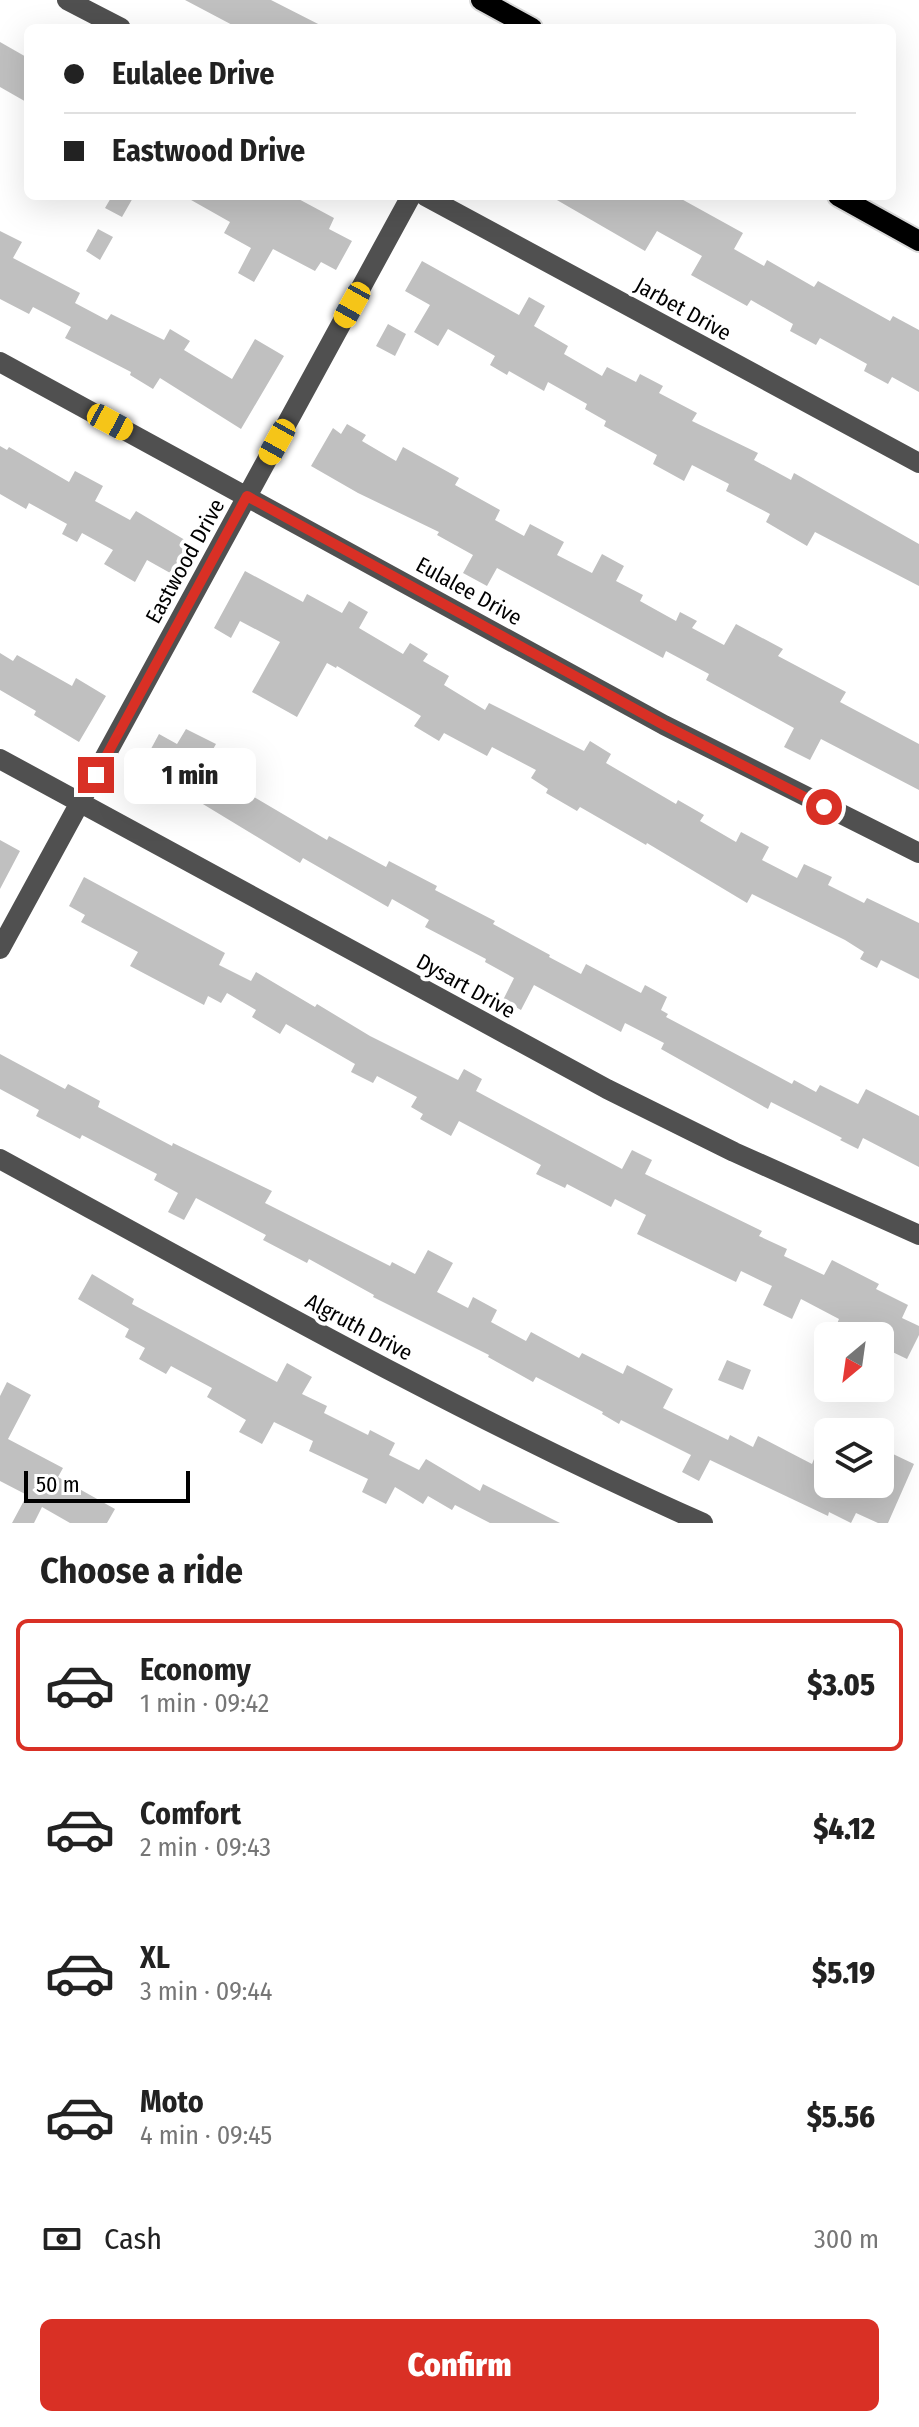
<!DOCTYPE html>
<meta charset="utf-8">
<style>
body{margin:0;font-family:"Fira Sans Condensed",sans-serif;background:#f6f6f6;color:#222;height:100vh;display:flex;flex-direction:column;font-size:30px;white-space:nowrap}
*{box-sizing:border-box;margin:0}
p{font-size:26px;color:#767676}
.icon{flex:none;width:44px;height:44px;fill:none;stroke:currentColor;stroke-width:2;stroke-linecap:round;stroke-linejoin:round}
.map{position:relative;height:1523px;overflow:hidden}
.drawer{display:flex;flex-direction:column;background:#fff;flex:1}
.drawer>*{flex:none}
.top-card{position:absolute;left:24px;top:24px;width:872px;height:176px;border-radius:12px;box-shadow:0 8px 32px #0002;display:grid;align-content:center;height:176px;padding:0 40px;background:#fff}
.needle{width:52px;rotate:209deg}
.buttons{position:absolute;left:814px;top:1322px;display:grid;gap:16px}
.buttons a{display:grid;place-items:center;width:80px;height:80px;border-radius:12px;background:#fff;box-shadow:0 8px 32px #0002;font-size:40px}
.scale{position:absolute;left:24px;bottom:20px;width:166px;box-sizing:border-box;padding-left:8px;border:4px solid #000;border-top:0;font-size:22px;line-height:28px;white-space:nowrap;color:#000;-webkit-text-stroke:6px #fff;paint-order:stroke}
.end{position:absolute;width:36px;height:36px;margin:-18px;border:10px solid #d93025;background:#fff;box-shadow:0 0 0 4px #fff}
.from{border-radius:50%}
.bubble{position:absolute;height:56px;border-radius:12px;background:#fff;box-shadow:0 8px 32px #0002;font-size:26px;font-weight:800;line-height:56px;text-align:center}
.car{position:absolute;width:24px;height:48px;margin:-24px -12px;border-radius:10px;box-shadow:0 0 6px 2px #0007;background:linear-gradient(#f5c518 24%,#345 0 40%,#f5c518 0 76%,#345 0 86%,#f5c518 0)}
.top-card b{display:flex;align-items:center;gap:28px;height:76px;font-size:30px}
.top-card b+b{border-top:2px solid #e0e0e0}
.top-card i{width:20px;height:20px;background:#222}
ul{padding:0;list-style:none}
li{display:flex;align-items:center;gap:24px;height:132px;margin:0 16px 12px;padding:0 24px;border:4px solid transparent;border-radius:12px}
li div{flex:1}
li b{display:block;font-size:30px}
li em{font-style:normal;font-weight:800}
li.current{border-color:#d93025}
li>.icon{width:72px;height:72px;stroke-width:1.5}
h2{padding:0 40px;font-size:36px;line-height:96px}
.pay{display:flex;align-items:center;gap:20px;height:88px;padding:0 40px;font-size:30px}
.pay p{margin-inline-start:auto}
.action{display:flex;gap:16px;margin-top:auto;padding:16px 40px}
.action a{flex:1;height:92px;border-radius:12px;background:#d93025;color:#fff;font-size:32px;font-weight:800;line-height:92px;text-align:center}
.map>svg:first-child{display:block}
.building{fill:#c0c0c0}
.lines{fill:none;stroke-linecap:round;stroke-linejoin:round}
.major-casing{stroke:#dbdbdb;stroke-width:24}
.minor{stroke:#505050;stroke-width:20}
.major{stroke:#000;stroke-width:20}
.route{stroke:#d93025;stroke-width:10}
.labels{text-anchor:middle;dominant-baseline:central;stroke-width:8;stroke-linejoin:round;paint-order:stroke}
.street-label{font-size:22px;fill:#000;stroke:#fff}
</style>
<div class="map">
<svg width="919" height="1523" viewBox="0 0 919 1523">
<rect width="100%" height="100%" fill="#fff"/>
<!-- building -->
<path class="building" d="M 185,0 L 271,0 L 326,28 L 238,28 Z
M 0,42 L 28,58 L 28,103 L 0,87 Z
M 112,196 L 134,196 L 122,217 L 105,208 Z
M 184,196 L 293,196 L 334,218 L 329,229 L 352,241 L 336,270 L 321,262 L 315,271 L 273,249 L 254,282 L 238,273 L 251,248 L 224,233 L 230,222 Z
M 550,196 L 676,196 L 743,233 L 734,249 L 764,266 L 767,260 L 814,287 L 818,281 L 890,321 L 893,316 L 919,330 L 919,392 L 892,377 L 888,384 L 864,371 L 867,364 L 820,338 L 816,345 L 790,331 L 793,324 L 751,300 L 747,306 L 691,275 L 702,256 L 657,231 L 645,251 Z
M 98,229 L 113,237 L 100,260 L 86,251 Z
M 0,231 L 22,242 L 13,258 L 80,293 L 75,303 L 107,320 L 111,314 L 164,340 L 170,329 L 190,341 L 184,350 L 232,379 L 255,339 L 284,356 L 241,429 L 160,378 L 153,389 L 130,375 L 131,372 L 65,338 L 71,327 L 33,307 L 29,314 L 0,299 Z
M 422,261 L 519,315 L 529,297 L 545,306 L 534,326 L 568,346 L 564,354 L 602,376 L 607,367 L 636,382 L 640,374 L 663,386 L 659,393 L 697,413 L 692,421 L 758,453 L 754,460 L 791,480 L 794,473 L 919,544 L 919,586 L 815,532 L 807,546 L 766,522 L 770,514 L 726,491 L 729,484 L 692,465 L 684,481 L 653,464 L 657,455 L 604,426 L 606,421 L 585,409 L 587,404 L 548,382 L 544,391 L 509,371 L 507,375 L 490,365 L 495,356 L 448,329 L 438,346 L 414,332 L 430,305 L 405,291 Z
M 388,324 L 406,334 L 395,356 L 376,346 Z
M 347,424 L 366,435 L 362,441 L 396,461 L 403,447 L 459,478 L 455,485 L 500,510 L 495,520 L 524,536 L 530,524 L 564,542 L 557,555 L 592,573 L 602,554 L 624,566 L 616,581 L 643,595 L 640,601 L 676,621 L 680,612 L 697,621 L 692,628 L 724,645 L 736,624 L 783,649 L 778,656 L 846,692 L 840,702 L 919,744 L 919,790 L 821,739 L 810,760 L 784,747 L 794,728 L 706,680 L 709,674 L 666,651 L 663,658 L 497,568 L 487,586 L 463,573 L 473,555 L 437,535 L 439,532 L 358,493 L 311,466 L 333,428 L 341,434 Z
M 0,446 L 7,450 L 9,447 L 69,482 L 75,471 L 103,486 L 95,501 L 130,520 L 136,511 L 190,543 L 172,574 L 147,560 L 135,582 L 104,564 L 113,550 L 82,533 L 77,542 L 62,534 L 67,524 L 29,503 L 26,509 L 0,494 Z
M 245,571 L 303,602 L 307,594 L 342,613 L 349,601 L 368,612 L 359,628 L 403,654 L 410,643 L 428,654 L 423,661 L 449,676 L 444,685 L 485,710 L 489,703 L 584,751 L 590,741 L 611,754 L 606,763 L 676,804 L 678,800 L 704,815 L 700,821 L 736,842 L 741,832 L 769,847 L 762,860 L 797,878 L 804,864 L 832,877 L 828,885 L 864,903 L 867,898 L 919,923 L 919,979 L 881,960 L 877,968 L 860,959 L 864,952 L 845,940 L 752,894 L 747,903 L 647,843 L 646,845 L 580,807 L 577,811 L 546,793 L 548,789 L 531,778 L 536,770 L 492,747 L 487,756 L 444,733 L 439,741 L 414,726 L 421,716 L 337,666 L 336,668 L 327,663 L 297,717 L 252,692 L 280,642 L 240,621 L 231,638 L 214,628 Z
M 0,653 L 13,661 L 17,655 L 72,686 L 76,678 L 106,696 L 79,742 L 34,715 L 36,711 L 0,690 Z
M 186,729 L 216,744 L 203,767 L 327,840 L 329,836 L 386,867 L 389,861 L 437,886 L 435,890 L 495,921 L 493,924 L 550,955 L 549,957 L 581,974 L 586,964 L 641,993 L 645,985 L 667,997 L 661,1010 L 668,1014 L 666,1017 L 792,1084 L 794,1080 L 816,1092 L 820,1085 L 858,1104 L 866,1089 L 919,1116 L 919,1167 L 863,1138 L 858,1149 L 840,1140 L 842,1138 L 771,1102 L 768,1109 L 661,1049 L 664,1043 L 625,1023 L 621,1032 L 534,985 L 521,1010 L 503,1000 L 514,978 L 485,962 L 486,959 L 425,927 L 429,920 L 392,899 L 388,907 L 303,858 L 300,863 L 188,795 L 186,799 L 138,773 L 159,734 L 177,744 Z
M 0,840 L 20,851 L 0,889 Z
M 84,877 L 225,953 L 219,965 L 251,981 L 256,972 L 315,1007 L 317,1004 L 370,1036 L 458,1080 L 464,1069 L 482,1079 L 476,1091 L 622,1169 L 632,1150 L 652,1160 L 645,1174 L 762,1231 L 759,1236 L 787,1249 L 784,1256 L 824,1275 L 832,1260 L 879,1284 L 876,1289 L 908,1305 L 902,1318 L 919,1326 L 919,1335 L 907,1359 L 880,1346 L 880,1336 L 832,1336 L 839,1319 L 801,1299 L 792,1319 L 763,1305 L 772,1286 L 741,1271 L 736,1282 L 637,1234 L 646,1215 L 615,1199 L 611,1207 L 567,1184 L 565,1188 L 536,1174 L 541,1165 L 459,1121 L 451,1136 L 420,1119 L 423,1114 L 411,1107 L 417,1097 L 377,1076 L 373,1083 L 351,1072 L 355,1064 L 286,1024 L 280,1034 L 252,1017 L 256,1010 L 227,993 L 221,1003 L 208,996 L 204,1005 L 130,966 L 138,952 L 81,922 L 85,915 L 69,906 Z
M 0,1054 L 65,1089 L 68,1084 L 100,1101 L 98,1107 L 172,1146 L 173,1143 L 272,1191 L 265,1203 L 390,1266 L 392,1262 L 415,1274 L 428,1250 L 453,1263 L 437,1292 L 468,1308 L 473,1297 L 497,1310 L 491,1322 L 526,1341 L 531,1332 L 579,1358 L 582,1353 L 623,1374 L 627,1365 L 673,1389 L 663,1408 L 728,1440 L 730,1435 L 753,1447 L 758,1436 L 812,1464 L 814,1459 L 828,1466 L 828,1484 L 880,1484 L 880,1469 L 885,1471 L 893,1454 L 914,1464 L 888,1523 L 878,1523 L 856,1513 L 851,1523 L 829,1512 L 828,1516 L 710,1460 L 699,1481 L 682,1472 L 691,1455 L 621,1420 L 619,1424 L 602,1414 L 603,1412 L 536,1377 L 533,1382 L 488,1357 L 489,1355 L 373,1297 L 374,1295 L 309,1259 L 307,1263 L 263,1240 L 266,1235 L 196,1198 L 184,1220 L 168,1212 L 178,1193 L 154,1180 L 157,1174 L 82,1135 L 80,1139 L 36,1116 L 39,1110 L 0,1089 Z
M 92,1274 L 134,1299 L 132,1304 L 277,1382 L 287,1363 L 312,1377 L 302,1394 L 327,1406 L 324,1413 L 368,1435 L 370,1430 L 395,1443 L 389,1455 L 419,1470 L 426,1459 L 480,1491 L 483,1484 L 560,1523 L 490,1523 L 455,1505 L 452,1510 L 428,1496 L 423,1504 L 395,1487 L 386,1504 L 362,1492 L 368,1479 L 309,1451 L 313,1441 L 274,1422 L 262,1444 L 239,1432 L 246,1420 L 207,1397 L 212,1388 L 171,1366 L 166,1374 L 139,1359 L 145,1348 L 125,1337 L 129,1329 L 78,1299 Z
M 727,1360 L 751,1370 L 743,1390 L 718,1380 Z
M 7,1382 L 31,1395 L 8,1439 L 63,1468 L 58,1477 L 115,1509 L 107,1523 L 70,1523 L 42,1507 L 34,1523 L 12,1523 L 27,1495 L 0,1481 L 0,1396 Z"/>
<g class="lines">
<!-- major casing -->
<g class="major-casing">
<path id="major" d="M 481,0 L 532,28
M 838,196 L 919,241"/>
</g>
<!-- minor -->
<path class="minor" d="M 67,0 L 121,28
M 425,196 L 919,463
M 0,362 L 664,725 L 919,853
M 0,759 L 607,1089 L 734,1152 L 919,1235
M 0,949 L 411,196
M 0,1159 C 231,1285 461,1416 703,1523"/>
<!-- major -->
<use href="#major" class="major"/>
</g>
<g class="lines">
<!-- route -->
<path class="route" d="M 96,775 L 247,496 L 664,725 L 824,807"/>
</g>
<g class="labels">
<!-- street labels -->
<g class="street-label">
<text transform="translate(683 309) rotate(29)">Jarbet Drive</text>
<text transform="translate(185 561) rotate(-61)">Eastwood Drive</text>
<text transform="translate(469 591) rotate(29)">Eulalee Drive</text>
<text transform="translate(466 986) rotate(29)">Dysart Drive</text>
<text transform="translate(359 1327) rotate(28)">Algruth Drive</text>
</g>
</g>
</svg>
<div class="buttons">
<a><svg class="needle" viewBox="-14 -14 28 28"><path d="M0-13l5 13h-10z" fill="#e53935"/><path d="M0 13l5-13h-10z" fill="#767676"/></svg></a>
<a><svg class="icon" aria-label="layers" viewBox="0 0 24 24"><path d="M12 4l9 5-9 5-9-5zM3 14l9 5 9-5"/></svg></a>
</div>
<div class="scale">50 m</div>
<i class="end from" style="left:824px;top:807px"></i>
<i class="end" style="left:96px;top:775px"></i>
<div class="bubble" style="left:124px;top:748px;width:132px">1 min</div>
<i class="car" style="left:352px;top:305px;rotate:209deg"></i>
<i class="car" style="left:110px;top:422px;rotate:118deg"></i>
<i class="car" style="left:277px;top:442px;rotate:209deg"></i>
<div class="top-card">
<b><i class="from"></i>Eulalee Drive</b>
<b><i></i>Eastwood Drive</b>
</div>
</div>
<section class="drawer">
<h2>Choose a ride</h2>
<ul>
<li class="current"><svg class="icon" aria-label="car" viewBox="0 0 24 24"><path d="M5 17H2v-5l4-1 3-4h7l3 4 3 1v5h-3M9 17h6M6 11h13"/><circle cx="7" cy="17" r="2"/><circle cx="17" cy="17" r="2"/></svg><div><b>Economy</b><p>1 min · 09:42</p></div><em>$3.05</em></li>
<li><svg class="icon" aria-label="car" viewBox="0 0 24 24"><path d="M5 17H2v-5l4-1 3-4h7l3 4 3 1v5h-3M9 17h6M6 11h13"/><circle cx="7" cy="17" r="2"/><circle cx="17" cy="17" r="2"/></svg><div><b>Comfort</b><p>2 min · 09:43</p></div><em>$4.12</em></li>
<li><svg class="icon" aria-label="car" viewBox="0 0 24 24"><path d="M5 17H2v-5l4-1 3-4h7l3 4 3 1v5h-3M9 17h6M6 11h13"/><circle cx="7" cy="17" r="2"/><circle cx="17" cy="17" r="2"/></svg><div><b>XL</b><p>3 min · 09:44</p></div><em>$5.19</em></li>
<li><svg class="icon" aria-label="car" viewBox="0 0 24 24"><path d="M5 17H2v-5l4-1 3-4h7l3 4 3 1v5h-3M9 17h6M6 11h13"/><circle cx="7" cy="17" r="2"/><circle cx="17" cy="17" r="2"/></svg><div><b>Moto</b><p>4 min · 09:45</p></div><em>$5.56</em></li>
</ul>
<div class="pay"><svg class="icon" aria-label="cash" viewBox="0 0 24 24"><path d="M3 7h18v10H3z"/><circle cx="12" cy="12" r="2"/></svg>Cash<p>300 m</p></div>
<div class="action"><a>Confirm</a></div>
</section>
